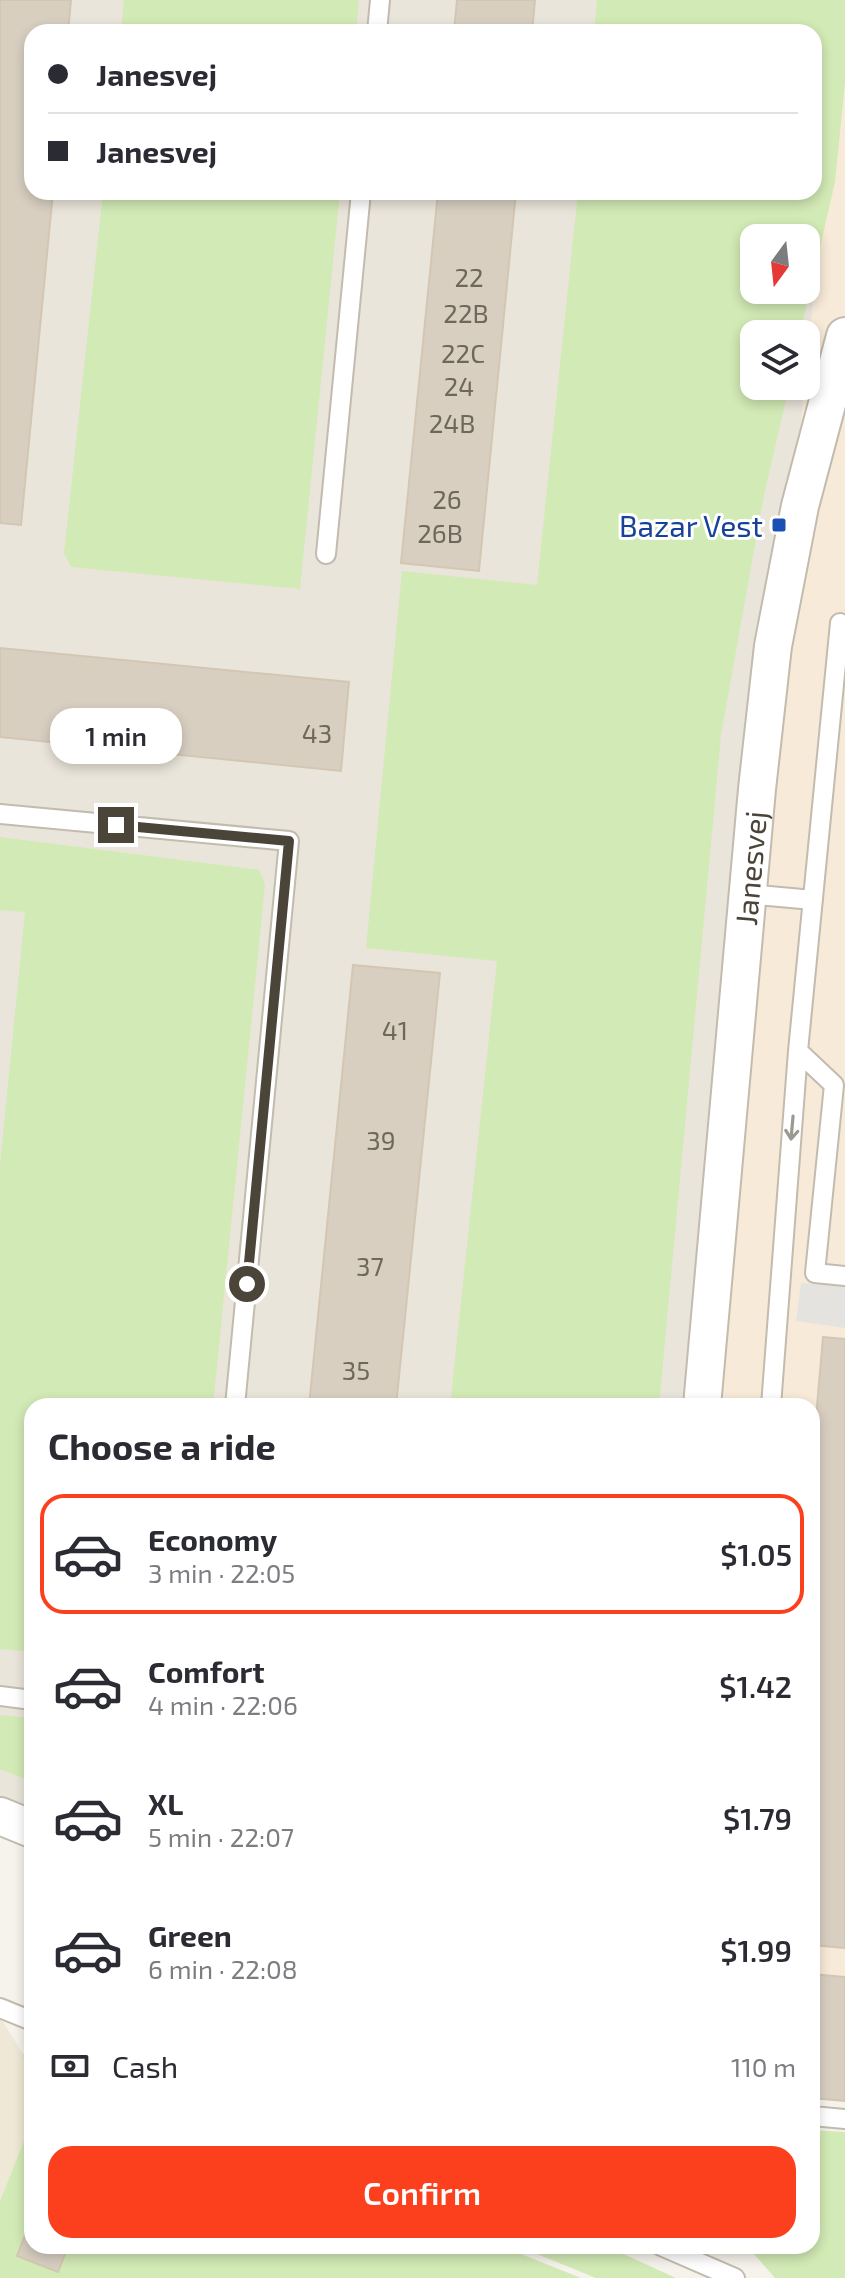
<!DOCTYPE html>
<meta charset="utf-8">
<style>
body{margin:0;font-family:"Exo 2",sans-serif;background:#f2f2f3;color:#2b2b33;height:100vh;display:flex;flex-direction:column;font-size:30px;white-space:nowrap}
*{box-sizing:border-box;margin:0}
p{font-size:26px;color:#7c7c81}
.icon{flex:none;width:44px;height:44px;fill:none;stroke:currentColor;stroke-width:2;stroke-linecap:round;stroke-linejoin:round}
.map{position:relative;flex:1;overflow:hidden}
.panel{position:absolute;left:24px;top:1398px;width:796px;height:856px;display:flex;flex-direction:column;background:#fff;border-radius:24px;box-shadow:0 4px 12px #0003}
.panel>*{flex:none}
.guide{position:absolute;left:24px;top:24px;width:798px;height:176px;border-radius:24px;box-shadow:0 4px 12px #0003;display:grid;align-content:center;height:176px;padding:0 24px;background:#fff}
.needle{width:52px;rotate:195deg}
.fabs{position:absolute;left:740px;top:224px;display:grid;gap:16px}
.fabs a{display:grid;place-items:center;width:80px;height:80px;border-radius:16px;background:#fff;box-shadow:0 4px 12px #0003;font-size:40px}
.end{position:absolute;width:36px;height:36px;margin:-18px;border:10px solid #4b4439;background:#fff;box-shadow:0 0 0 4px #fff}
.from{border-radius:50%}
.bubble{position:absolute;height:56px;border-radius:24px;background:#fff;box-shadow:0 4px 12px #0003;font-size:26px;font-weight:600;line-height:56px;text-align:center}
.guide b{display:flex;align-items:center;gap:28px;height:76px;font-size:30px}
.guide b+b{border-top:2px solid #e1e1e2}
.guide i{width:20px;height:20px;background:#2b2b33}
ul{padding:0;list-style:none}
li{display:flex;align-items:center;gap:24px;height:120px;margin:0 16px 12px;padding:0 8px;border:4px solid transparent;border-radius:24px}
li div{flex:1}
li b{display:block;font-size:30px}
li em{font-style:normal;font-weight:600}
li.on{border-color:#fc3f1d}
li>.icon{width:72px;height:72px;stroke-width:1.5}
h2{padding:0 24px;font-size:36px;line-height:96px}
.pay{display:flex;align-items:center;gap:20px;height:88px;padding:0 24px;font-size:30px}
.pay p{margin-inline-start:auto}
.button{display:flex;gap:16px;margin-top:auto;padding:16px 24px}
.button a{flex:1;height:92px;border-radius:24px;background:#fc3f1d;color:#fff;font-size:32px;font-weight:600;line-height:92px;text-align:center}
.map>svg:first-child{display:block}
.residential{fill:#eae5da;fill-rule:evenodd}
.commercial{fill:#f7ead8}
.education{fill:#efe8d6}
.green{fill:#d2eab5;fill-rule:evenodd}
.parking{fill:#e5e3e0}
.building{fill:#d8cfc1;stroke:#d3c7b4;stroke-width:2}
.lines{fill:none;stroke-linecap:round;stroke-linejoin:round}
.service-casing{stroke:#c2bbae;stroke-width:22}
.minor-casing{stroke:#c2bbae;stroke-width:40}
.service{stroke:#fff;stroke-width:18}
.minor{stroke:#fff;stroke-width:36}
.oneway{stroke:#9c9892}
.route{stroke:#4b4439;stroke-width:10}
.transit-dot{fill:#1a4fb4;stroke:#fff;stroke-width:3}
.labels{text-anchor:middle;dominant-baseline:central;stroke-width:6;stroke-linejoin:round;paint-order:stroke}
.number-label{font-size:26px;fill:#6e675b}
.transit-label{font-size:30px;fill:#164399;stroke:#fff;text-anchor:end}
.street-label{font-size:30px;fill:#4b4439;stroke:#fff}
</style>
<div class="map">
<svg width="845" height="2278" viewBox="0 0 845 2278">
<rect width="100%" height="100%" fill="#f6f3ec"/>
<!-- residential -->
<path class="residential" d="M 0,0 L 844,0 L 806,372 L 806,334 L 754,334 L 754,386 L 805,386 L 713,1406 L 32,1406 L 32,1840 L 0,1829 ZM 32,32 L 814,32 L 814,192 L 32,192 ZM 754,238 L 806,238 L 806,290 L 754,290 Z"/>
<!-- commercial -->
<path class="commercial" d="M 845,0 L 845,2099 L 812,2093 L 812,1406 L 713,1406 L 785,574 Z"/>
<!-- education -->
<path class="education" d="M 0,2017 L 23,2054 L 29,2128 L 0,2201 Z"/>
<!-- green -->
<path class="green" d="M 124,0 L 359,0 L 356,32 L 121,32 Z
M 597,0 L 845,0 L 845,82 L 835,182 L 800,334 L 754,334 L 754,386 L 789,386 L 763,500 L 721,735 L 659,1406 L 450,1406 L 497,961 L 366,948 L 402,571 L 537,585 L 578,192 L 814,192 L 814,32 L 594,32 ZM 754,238 L 806,238 L 806,290 L 754,290 Z
M 103,192 L 340,192 L 300,589 L 71,567 L 64,553 Z
M 0,837 L 259,870 L 265,884 L 213,1406 L 32,1406 L 32,1652 L 0,1649 L 0,1165 L 25,912 L 0,910 Z
M 0,1715 L 32,1718 L 32,1782 L 0,1769 Z
M 23,2054 L 32,2058 L 32,2246 L 501,2246 L 581,2278 L 0,2278 L 0,2201 L 29,2128 Z
M 812,2130 L 845,2132 L 845,2278 L 775,2278 L 747,2246 L 812,2246 Z
M 517,2246 L 606,2246 L 676,2278 L 596,2278 Z"/>
<!-- parking -->
<path class="parking" d="M 801,1283 L 845,1286 L 845,1328 L 796,1321 Z"/>
<!-- building -->
<path class="building" d="M 0,0 L 71,0 L 68,32 L 32,32 L 32,192 L 53,192 L 21,525 L 0,523 Z
M 457,0 L 535,0 L 532,32 L 454,32 Z
M 438,192 L 516,192 L 479,571 L 401,563 Z
M 0,648 L 349,682 L 341,771 L 0,737 Z
M 353,965 L 440,973 L 396,1406 L 309,1406 Z
M 823,1337 L 845,1339 L 845,1948 L 812,1945 L 812,1464 Z
M 812,1974 L 845,1977 L 845,2101 L 812,2098 Z
M 32,2217 L 32,2246 L 68,2246 L 58,2272 L 17,2256 Z"/>
<g class="lines">
<!-- service casing -->
<g class="service-casing">
<path id="service" d="M 377,32 L 380,0
M 326,554 L 361,192
M 0,814 L 289,841 L 235,1406
M 747,894 L 813,900
M 798,1051 L 834,1085 L 815,1273 L 845,1276
M 771,1406 L 798,1051 L 840,623
M 0,1696 L 32,1700
M 0,2008 L 32,2021
M 812,2116 L 845,2119
M 661,2246 L 735,2278"/>
</g>
<!-- minor casing -->
<g class="minor-casing">
<g id="minor">
<path id="s1" d="M 702,1406 L 757,789 L 773,646 L 800,506 L 845,336"/>
<path d="M 0,1816 L 32,1829"/>
</g>
</g>
<!-- service -->
<use href="#service" class="service"/>
<!-- minor -->
<use href="#minor" class="minor"/>
</g>
<!-- one-way arrows -->
<defs><path id="oneway-shaft" d="M-6 0H5M1.5-3L5.5 0L1.5 3" fill="none" stroke-width="1.6" stroke-linecap="round" stroke-linejoin="round" transform="scale(2)"/></defs>
<use class="oneway" href="#oneway-shaft" transform="translate(792 1128) rotate(95)"/>
<g class="lines">
<!-- route -->
<path class="route" d="M 116,825 L 289,841 L 247,1284"/>
</g>
<!-- markers -->
<rect class="transit-dot" x="771" y="517" width="16" height="16" rx="4"/>
<g class="labels">
<!-- number labels -->
<g class="number-label">
<text x="469" y="276">22</text>
<text x="466" y="312">22B</text>
<text x="463" y="352">22C</text>
<text x="459" y="385">24</text>
<text x="452" y="422">24B</text>
<text x="447" y="498">26</text>
<text x="440" y="532">26B</text>
<text x="317" y="732">43</text>
<text x="395" y="1029">41</text>
<text x="381" y="1139">39</text>
<text x="370" y="1265">37</text>
<text x="356" y="1369">35</text>
</g>
<!-- transit labels -->
<g class="transit-label">
<text x="763" y="525">Bazar Vest</text>
</g>
<!-- street labels -->
<g class="street-label">
<text stroke="none"><textPath href="#s1" startOffset="540">Janesvej</textPath></text>
</g>
</g>
</svg>
<div class="fabs">
<a><svg class="needle" viewBox="-14 -14 28 28"><path d="M0-13l5 13h-10z" fill="#e53935"/><path d="M0 13l5-13h-10z" fill="#7c7c81"/></svg></a>
<a><svg class="icon" aria-label="layers" viewBox="0 0 24 24"><path d="M12 4l9 5-9 5-9-5zM3 14l9 5 9-5"/></svg></a>
</div>
<i class="end from" style="left:247px;top:1284px"></i>
<i class="end" style="left:116px;top:825px"></i>
<div class="bubble" style="left:50px;top:708px;width:132px">1 min</div>
<div class="guide">
<b><i class="from"></i>Janesvej</b>
<b><i></i>Janesvej</b>
</div>
<section class="panel">
<h2>Choose a ride</h2>
<ul>
<li class="on"><svg class="icon" aria-label="car" viewBox="0 0 24 24"><path d="M5 17H2v-5l4-1 3-4h7l3 4 3 1v5h-3M9 17h6M6 11h13"/><circle cx="7" cy="17" r="2"/><circle cx="17" cy="17" r="2"/></svg><div><b>Economy</b><p>3 min · 22:05</p></div><em>$1.05</em></li>
<li><svg class="icon" aria-label="car" viewBox="0 0 24 24"><path d="M5 17H2v-5l4-1 3-4h7l3 4 3 1v5h-3M9 17h6M6 11h13"/><circle cx="7" cy="17" r="2"/><circle cx="17" cy="17" r="2"/></svg><div><b>Comfort</b><p>4 min · 22:06</p></div><em>$1.42</em></li>
<li><svg class="icon" aria-label="car" viewBox="0 0 24 24"><path d="M5 17H2v-5l4-1 3-4h7l3 4 3 1v5h-3M9 17h6M6 11h13"/><circle cx="7" cy="17" r="2"/><circle cx="17" cy="17" r="2"/></svg><div><b>XL</b><p>5 min · 22:07</p></div><em>$1.79</em></li>
<li><svg class="icon" aria-label="car" viewBox="0 0 24 24"><path d="M5 17H2v-5l4-1 3-4h7l3 4 3 1v5h-3M9 17h6M6 11h13"/><circle cx="7" cy="17" r="2"/><circle cx="17" cy="17" r="2"/></svg><div><b>Green</b><p>6 min · 22:08</p></div><em>$1.99</em></li>
</ul>
<div class="pay"><svg class="icon" aria-label="cash" viewBox="0 0 24 24"><path d="M3 7h18v10H3z"/><circle cx="12" cy="12" r="2"/></svg>Cash<p>110 m</p></div>
<div class="button"><a>Confirm</a></div>
</section>
</div>
